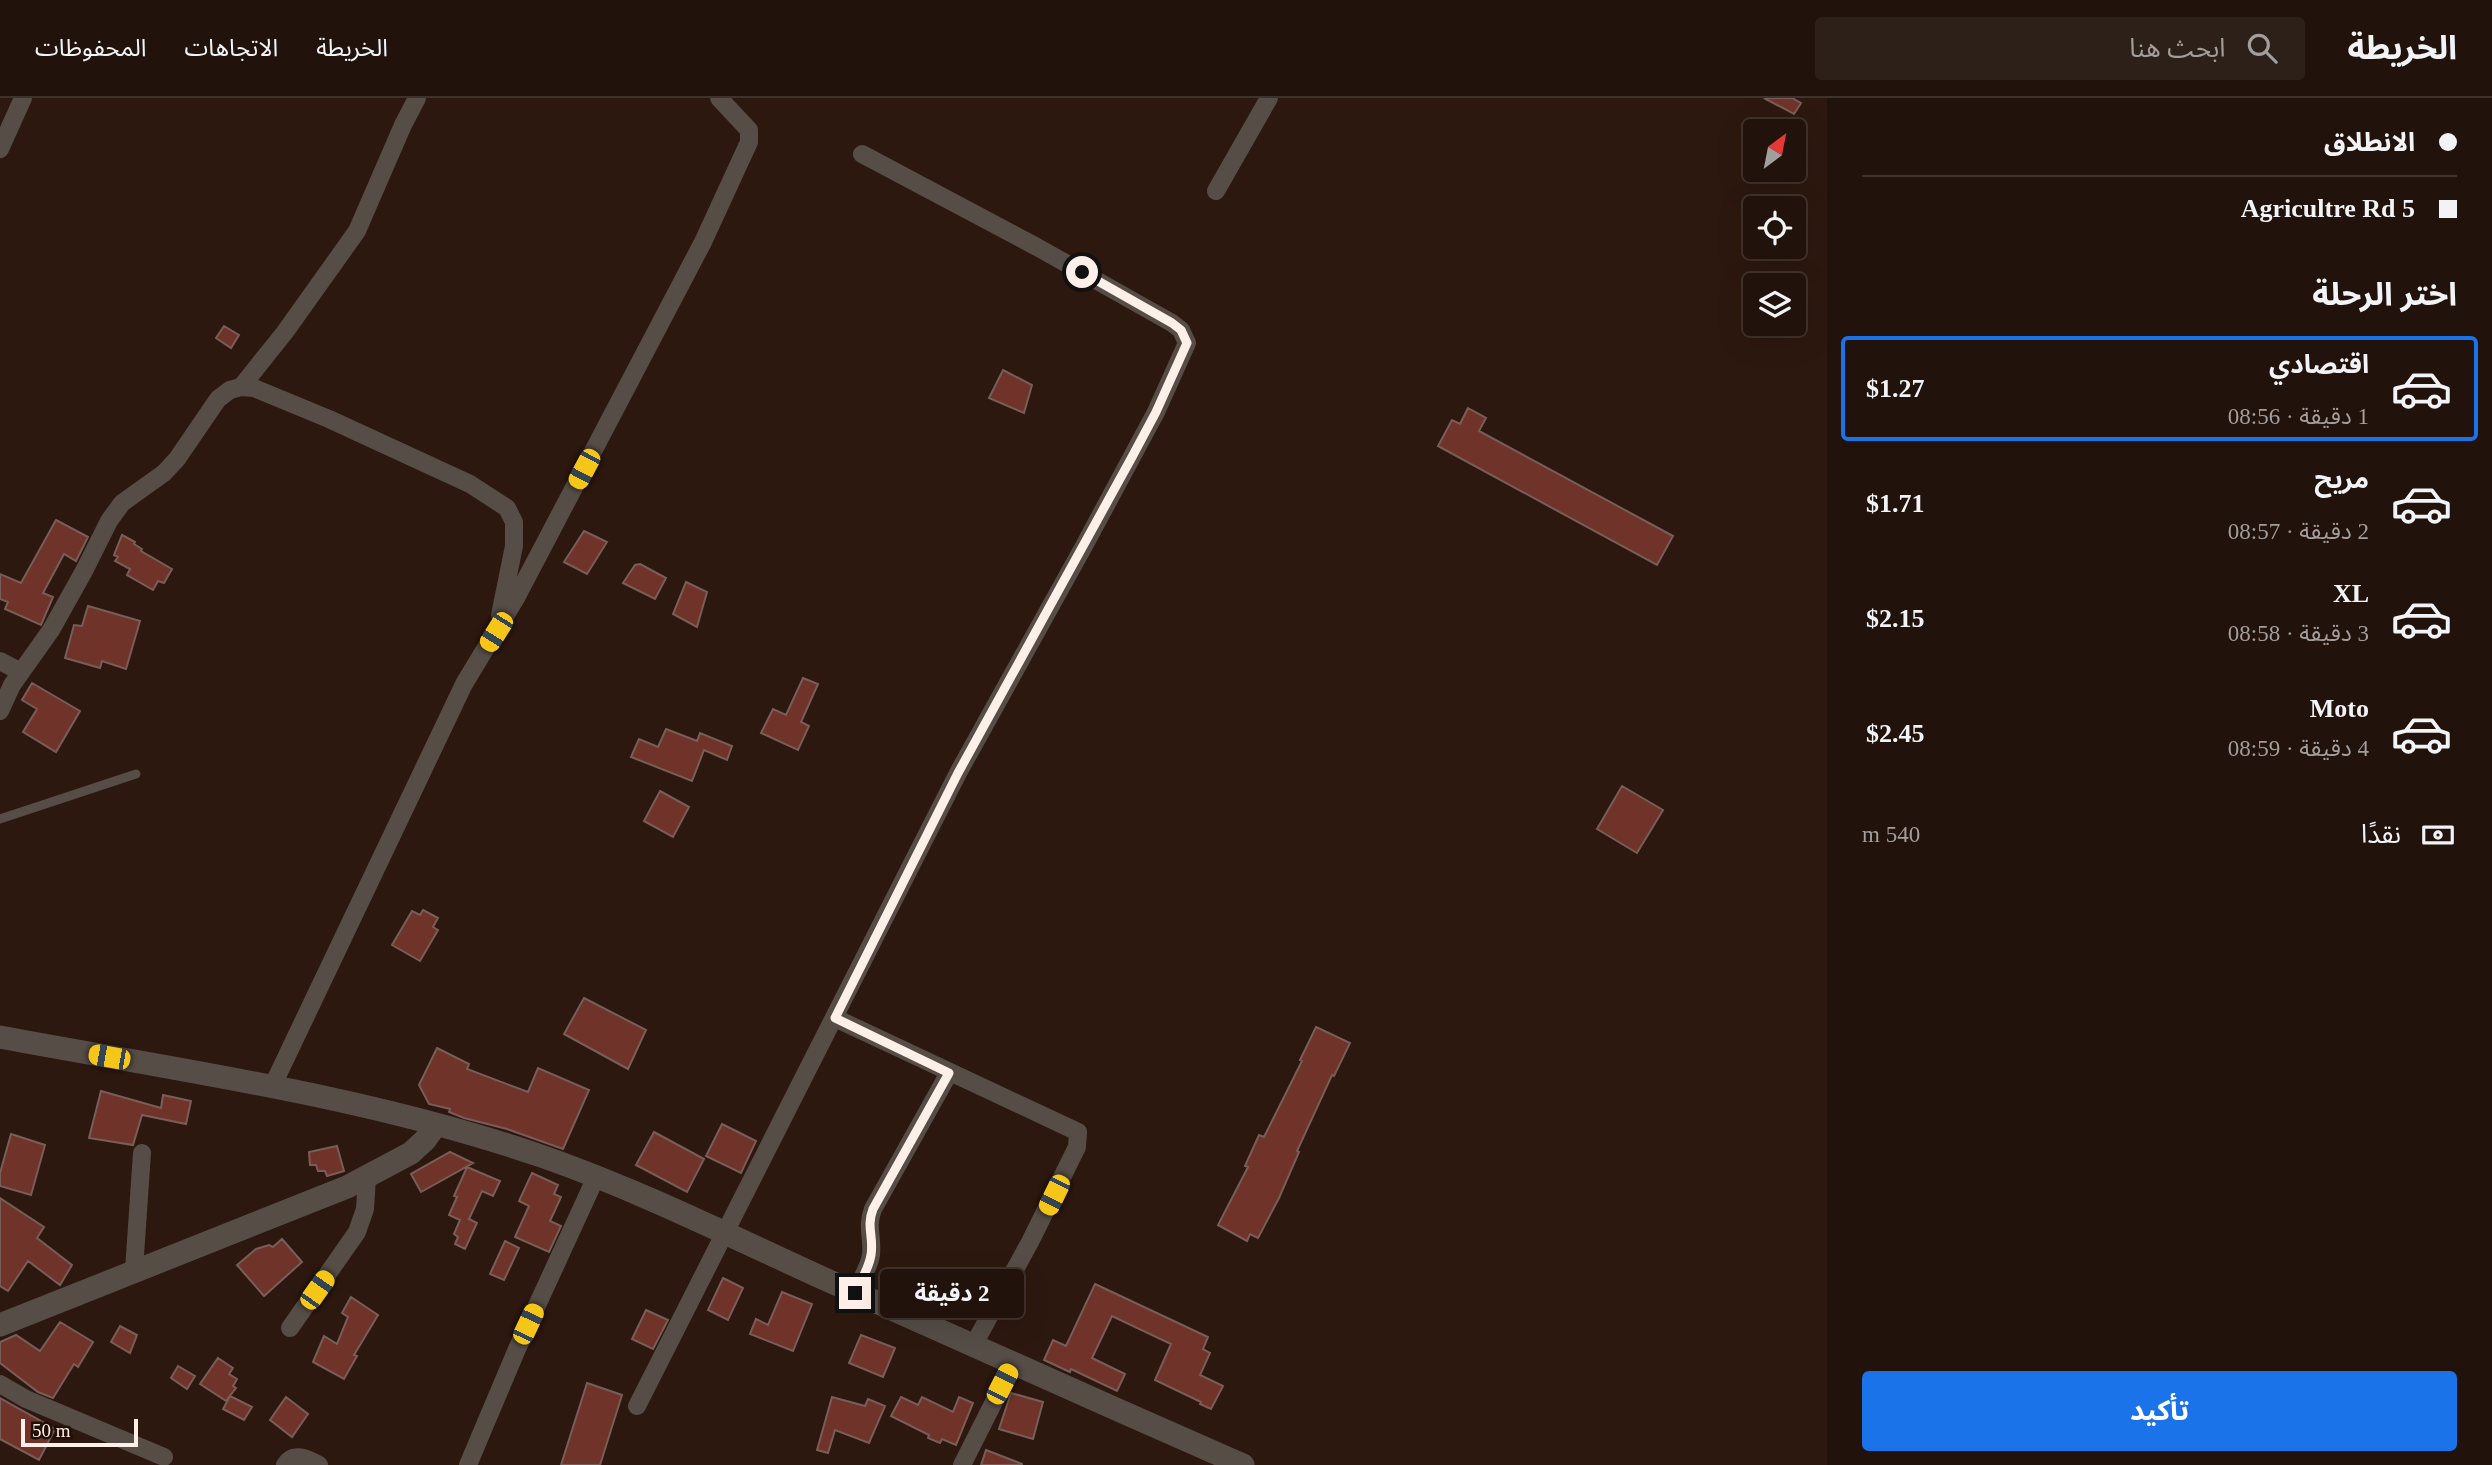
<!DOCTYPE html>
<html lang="ar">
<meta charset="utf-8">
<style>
body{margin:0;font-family:"Times New Roman","Noto Sans Arabic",serif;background:#2d2019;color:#f1f3f6;direction:rtl;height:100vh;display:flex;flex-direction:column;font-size:26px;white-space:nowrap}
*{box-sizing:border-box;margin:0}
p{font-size:23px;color:#a29e9d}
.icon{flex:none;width:38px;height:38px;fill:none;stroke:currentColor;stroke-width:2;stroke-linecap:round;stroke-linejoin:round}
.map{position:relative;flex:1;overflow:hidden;direction:ltr}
.drawer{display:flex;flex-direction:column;background:#21120b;width:665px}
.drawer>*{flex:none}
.top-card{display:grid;align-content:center;height:154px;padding:0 35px;background:#21120b}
.needle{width:46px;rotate:32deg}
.buttons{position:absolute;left:1743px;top:21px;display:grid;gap:14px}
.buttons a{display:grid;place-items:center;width:63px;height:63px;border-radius:7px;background:#21120b;box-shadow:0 7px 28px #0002,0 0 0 2px #3e322c;font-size:35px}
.scale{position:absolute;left:21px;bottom:18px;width:117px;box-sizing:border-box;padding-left:7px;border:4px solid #feefe9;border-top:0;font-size:19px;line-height:24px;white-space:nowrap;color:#feefe9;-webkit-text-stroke:5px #220f07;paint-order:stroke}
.end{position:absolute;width:32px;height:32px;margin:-16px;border:9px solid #feefe9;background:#111;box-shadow:0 0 0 4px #111}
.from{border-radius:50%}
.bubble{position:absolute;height:49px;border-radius:7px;background:#21120b;box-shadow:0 7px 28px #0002,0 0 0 2px #3e322c;font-size:23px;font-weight:700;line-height:49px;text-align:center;direction:rtl}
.car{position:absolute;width:21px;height:42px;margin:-21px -10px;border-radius:9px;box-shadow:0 0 5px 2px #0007;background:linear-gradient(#f5c518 24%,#345 0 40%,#f5c518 0 76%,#345 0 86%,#f5c518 0)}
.top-card b{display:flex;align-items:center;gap:24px;height:66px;font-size:26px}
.top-card b+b{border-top:2px solid #3e322c}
.top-card i{width:18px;height:18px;background:#f1f3f6}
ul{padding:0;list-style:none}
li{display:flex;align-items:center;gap:21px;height:105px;margin:0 14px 10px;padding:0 21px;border:4px solid transparent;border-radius:7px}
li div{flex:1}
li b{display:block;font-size:26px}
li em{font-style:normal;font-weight:700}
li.on{border-color:#1a73e8}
li>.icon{width:63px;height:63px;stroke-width:1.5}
h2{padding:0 35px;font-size:32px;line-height:84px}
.pay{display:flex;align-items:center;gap:18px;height:77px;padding:0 35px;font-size:26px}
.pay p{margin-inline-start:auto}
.button{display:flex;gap:14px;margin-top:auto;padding:14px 35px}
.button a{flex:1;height:80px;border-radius:7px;background:#1a73e8;color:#fff;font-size:28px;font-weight:700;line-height:80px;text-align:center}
header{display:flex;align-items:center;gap:42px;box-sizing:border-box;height:98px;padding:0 35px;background:#21120b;border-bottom:2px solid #3e322c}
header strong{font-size:33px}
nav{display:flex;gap:38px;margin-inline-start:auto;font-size:24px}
.search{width:490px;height:63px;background:#2d2019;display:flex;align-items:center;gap:18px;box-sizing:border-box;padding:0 24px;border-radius:7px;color:#a29e9d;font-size:26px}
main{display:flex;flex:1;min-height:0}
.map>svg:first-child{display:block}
.building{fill:#6f3329;stroke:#785d58;stroke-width:2}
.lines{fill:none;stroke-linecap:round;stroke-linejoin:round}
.service{stroke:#564d47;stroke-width:9}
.minor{stroke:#564d47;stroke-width:18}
.tertiary{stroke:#564d47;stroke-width:23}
.route{stroke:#feefe9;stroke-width:9}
</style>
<header>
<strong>الخريطة</strong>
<div class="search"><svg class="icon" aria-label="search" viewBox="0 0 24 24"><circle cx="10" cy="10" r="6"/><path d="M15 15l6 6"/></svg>ابحث هنا</div>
<nav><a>الخريطة</a><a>الاتجاهات</a><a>المحفوظات</a></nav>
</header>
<main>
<section class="drawer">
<div class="top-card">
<b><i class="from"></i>الانطلاق</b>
<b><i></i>Agricultre Rd 5</b>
</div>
<h2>اختر الرحلة</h2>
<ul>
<li class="on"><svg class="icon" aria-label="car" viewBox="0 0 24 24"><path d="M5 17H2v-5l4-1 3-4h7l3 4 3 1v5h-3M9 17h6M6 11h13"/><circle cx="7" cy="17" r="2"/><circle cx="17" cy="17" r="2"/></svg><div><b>اقتصادي</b><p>1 دقيقة · 08:56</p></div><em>$1.27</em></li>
<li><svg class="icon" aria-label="car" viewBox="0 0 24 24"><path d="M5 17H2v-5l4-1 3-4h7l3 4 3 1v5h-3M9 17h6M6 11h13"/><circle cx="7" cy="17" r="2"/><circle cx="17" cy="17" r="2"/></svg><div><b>مريح</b><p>2 دقيقة · 08:57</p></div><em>$1.71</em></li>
<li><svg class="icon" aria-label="car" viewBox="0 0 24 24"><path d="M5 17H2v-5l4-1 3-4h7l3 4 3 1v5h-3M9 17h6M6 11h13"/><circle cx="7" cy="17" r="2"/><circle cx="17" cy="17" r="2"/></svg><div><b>XL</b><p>3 دقيقة · 08:58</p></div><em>$2.15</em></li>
<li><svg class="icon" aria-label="car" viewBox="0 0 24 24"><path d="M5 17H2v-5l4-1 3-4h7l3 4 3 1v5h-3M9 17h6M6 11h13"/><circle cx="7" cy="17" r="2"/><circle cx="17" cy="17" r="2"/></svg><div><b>Moto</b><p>4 دقيقة · 08:59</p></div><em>$2.45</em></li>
</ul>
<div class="pay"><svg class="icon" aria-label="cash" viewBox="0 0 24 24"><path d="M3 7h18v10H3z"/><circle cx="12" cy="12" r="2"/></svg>نقدًا<p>540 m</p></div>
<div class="button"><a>تأكيد</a></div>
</section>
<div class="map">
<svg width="1827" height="1367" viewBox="0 0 1827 1367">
<rect width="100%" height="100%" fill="#2c180f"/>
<!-- building -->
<path class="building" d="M 1764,0 L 1792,0 L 1801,5 L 1794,16 Z
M 224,228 L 239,237 L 231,250 L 216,240 Z
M 1003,272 L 1032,287 L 1024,315 L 989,300 Z
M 1468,310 L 1486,320 L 1479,333 L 1673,438 L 1657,467 L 1438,348 L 1452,322 L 1460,326 Z
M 56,422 L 88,439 L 76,463 L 64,456 L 43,495 L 53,499 L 41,527 L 5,511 L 8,504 L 0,501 L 0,476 L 21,485 Z
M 584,433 L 607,444 L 587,476 L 564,464 Z
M 122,437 L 135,444 L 134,446 L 142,451 L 141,453 L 172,471 L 164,485 L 158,483 L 153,492 L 127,477 L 130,471 L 115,463 L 118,459 L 114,457 Z
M 640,466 L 666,480 L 655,501 L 623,485 L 635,467 Z
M 686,484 L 707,494 L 697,529 L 673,516 Z
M 88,508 L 140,523 L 126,571 L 102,563 L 100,570 L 65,560 L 74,527 L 82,528 Z
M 803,580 L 818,586 L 801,624 L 809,628 L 798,652 L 761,635 L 773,611 L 786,617 Z
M 32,585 L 80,613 L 56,654 L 23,634 L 37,611 L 22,602 Z
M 666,631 L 697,643 L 700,635 L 732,648 L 727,662 L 704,652 L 692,683 L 631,659 L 639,641 L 658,649 Z
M 1622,688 L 1663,712 L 1637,755 L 1597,731 Z
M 660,693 L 689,709 L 673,739 L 644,723 Z
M 423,812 L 438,820 L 433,829 L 438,832 L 420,863 L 392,847 L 412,813 L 420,817 Z
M 584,900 L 646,932 L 628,971 L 564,936 Z
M 1316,929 L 1350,945 L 1334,978 L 1332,977 L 1297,1053 L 1299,1054 L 1279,1100 L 1258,1140 L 1250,1136 L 1247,1143 L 1218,1127 L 1248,1069 L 1245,1068 L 1259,1037 L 1264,1039 L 1302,963 L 1300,962 Z
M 437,950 L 469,966 L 467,971 L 528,994 L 538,970 L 589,992 L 563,1051 L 507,1031 L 464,1020 L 449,1014 L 450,1011 L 429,1006 L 419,987 Z
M 101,993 L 161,1010 L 163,997 L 191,1003 L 186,1026 L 142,1017 L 133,1047 L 89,1040 Z
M 722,1026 L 756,1043 L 741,1075 L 706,1058 Z
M 654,1034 L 704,1061 L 687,1094 L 636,1067 Z
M 11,1036 L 45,1047 L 31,1097 L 0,1088 L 0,1075 Z
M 337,1048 L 344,1073 L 327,1078 L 325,1073 L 318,1073 L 316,1067 L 310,1067 L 309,1054 Z
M 450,1054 L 473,1065 L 421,1094 L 411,1076 Z
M 467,1069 L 500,1083 L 493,1098 L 482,1093 L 469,1121 L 477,1125 L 465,1151 L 455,1146 L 458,1139 L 454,1136 L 460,1122 L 449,1117 L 457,1099 L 454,1098 Z
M 532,1075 L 558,1087 L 554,1096 L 561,1099 L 550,1123 L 561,1128 L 549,1154 L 515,1139 L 529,1108 L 519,1103 Z
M 0,1100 L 44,1129 L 37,1140 L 72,1167 L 60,1187 L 28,1163 L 8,1193 L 0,1188 Z
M 282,1141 L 302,1164 L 264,1198 L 237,1167 L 256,1151 L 269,1147 L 273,1149 Z
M 505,1143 L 519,1150 L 504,1182 L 490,1176 Z
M 723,1180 L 743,1190 L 728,1222 L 708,1212 Z
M 1095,1186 L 1208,1239 L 1203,1251 L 1210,1255 L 1200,1277 L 1223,1288 L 1211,1311 L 1200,1306 L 1201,1304 L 1155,1282 L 1171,1246 L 1112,1218 L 1092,1260 L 1125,1276 L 1117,1293 L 1071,1271 L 1070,1274 L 1044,1262 L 1053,1242 L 1066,1248 Z
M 782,1194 L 812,1206 L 793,1253 L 750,1236 L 756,1221 L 768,1227 Z
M 351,1199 L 378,1217 L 354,1257 L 357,1258 L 344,1281 L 313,1264 L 324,1238 L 337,1246 L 348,1219 L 342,1215 Z
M 646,1212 L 668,1222 L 653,1251 L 632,1241 Z
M 60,1224 L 93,1244 L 78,1269 L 74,1266 L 53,1300 L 38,1294 L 0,1265 L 0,1244 L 16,1237 L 40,1253 Z
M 120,1228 L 137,1237 L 130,1255 L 111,1244 Z
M 861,1237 L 895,1250 L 883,1279 L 849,1265 Z
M 218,1260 L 233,1270 L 229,1276 L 237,1281 L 233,1288 L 236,1290 L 226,1303 L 200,1286 Z
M 178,1268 L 195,1278 L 187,1291 L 171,1280 Z
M 587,1285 L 622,1297 L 600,1367 L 561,1367 Z
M 1011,1295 L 1043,1304 L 1033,1341 L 999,1331 Z
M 230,1298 L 252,1309 L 244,1322 L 223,1311 Z
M 286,1299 L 308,1316 L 292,1339 L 270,1322 Z
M 832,1299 L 865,1308 L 868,1301 L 885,1308 L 869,1345 L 835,1332 L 828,1355 L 817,1352 Z
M 901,1299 L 918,1307 L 922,1299 L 953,1314 L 959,1299 L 973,1305 L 956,1347 L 942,1341 L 940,1345 L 928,1340 L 929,1337 L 891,1318 Z
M 0,1300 L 55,1331 L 39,1362 L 0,1341 Z
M 986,1352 L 1022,1366 L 1022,1367 L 981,1367 Z"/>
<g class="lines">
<!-- service -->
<path class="service" d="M 0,721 L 136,676"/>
<!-- minor -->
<path class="minor" d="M 0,51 L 23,0
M 1216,93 L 1269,0
M 241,289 L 285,234 L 357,133 L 403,27 L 417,0
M 0,563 L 21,574
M 0,613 L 12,587 L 51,532 L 84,473 L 109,423 L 122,405 L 164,375 L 177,361 L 218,301 L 230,292 L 241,289 L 254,290 L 329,321 L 470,386 L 507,410 L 514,424 L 514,448 L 500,517
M 835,920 L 1078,1034 L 1077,1049 L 1030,1144 L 973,1248
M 272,989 L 464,586 L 516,500 L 703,144 L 749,44 L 749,32 L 719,0
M 134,1172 L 142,1055
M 855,1195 C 860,1183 869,1170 871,1157 C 873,1139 866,1129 873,1111 L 949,975
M 290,1230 L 357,1134 L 365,1111 L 367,1079
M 0,1286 L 26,1301 L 164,1359
M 637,1308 L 958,675 L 1084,448 L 1156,314 L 1187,245 L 1181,232 L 1172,225 L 1037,149 L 862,56
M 285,1367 C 293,1353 308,1361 319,1367
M 468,1367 L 517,1251 L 596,1079
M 962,1367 L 1013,1266"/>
<!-- tertiary -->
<path class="tertiary" d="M 0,939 C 182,973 368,998 544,1059 C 638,1092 728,1137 818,1178 C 960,1242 1101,1305 1243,1367
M 0,1227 L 347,1089 L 411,1055 L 425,1042 L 435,1028"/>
</g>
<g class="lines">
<!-- route -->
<path class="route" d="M 855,1195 C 861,1183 869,1170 871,1157 C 874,1139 866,1129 873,1111 L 949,975 L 835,920 L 958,675 L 1132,359 L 1156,314 L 1187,245 L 1181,232 L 1172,225 L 1082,174"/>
</g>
</svg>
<div class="buttons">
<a><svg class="needle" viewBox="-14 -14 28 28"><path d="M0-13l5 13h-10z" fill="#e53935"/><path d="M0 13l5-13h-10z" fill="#a29e9d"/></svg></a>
<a><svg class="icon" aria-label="locate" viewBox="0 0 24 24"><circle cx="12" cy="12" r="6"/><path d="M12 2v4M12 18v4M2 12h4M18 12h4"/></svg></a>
<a><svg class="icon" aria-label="layers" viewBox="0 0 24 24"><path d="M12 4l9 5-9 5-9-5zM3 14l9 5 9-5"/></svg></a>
</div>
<div class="scale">50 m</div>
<i class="end from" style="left:1082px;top:174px"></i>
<i class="end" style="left:855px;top:1195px"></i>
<div class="bubble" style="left:880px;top:1171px;width:144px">2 دقيقة</div>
<i class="car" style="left:584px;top:371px;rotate:208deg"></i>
<i class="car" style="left:496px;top:534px;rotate:212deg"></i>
<i class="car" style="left:109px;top:959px;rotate:280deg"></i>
<i class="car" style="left:1054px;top:1097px;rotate:206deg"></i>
<i class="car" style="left:317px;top:1192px;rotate:35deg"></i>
<i class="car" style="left:528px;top:1226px;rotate:25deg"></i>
<i class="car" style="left:1002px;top:1286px;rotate:27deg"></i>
</div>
</main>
